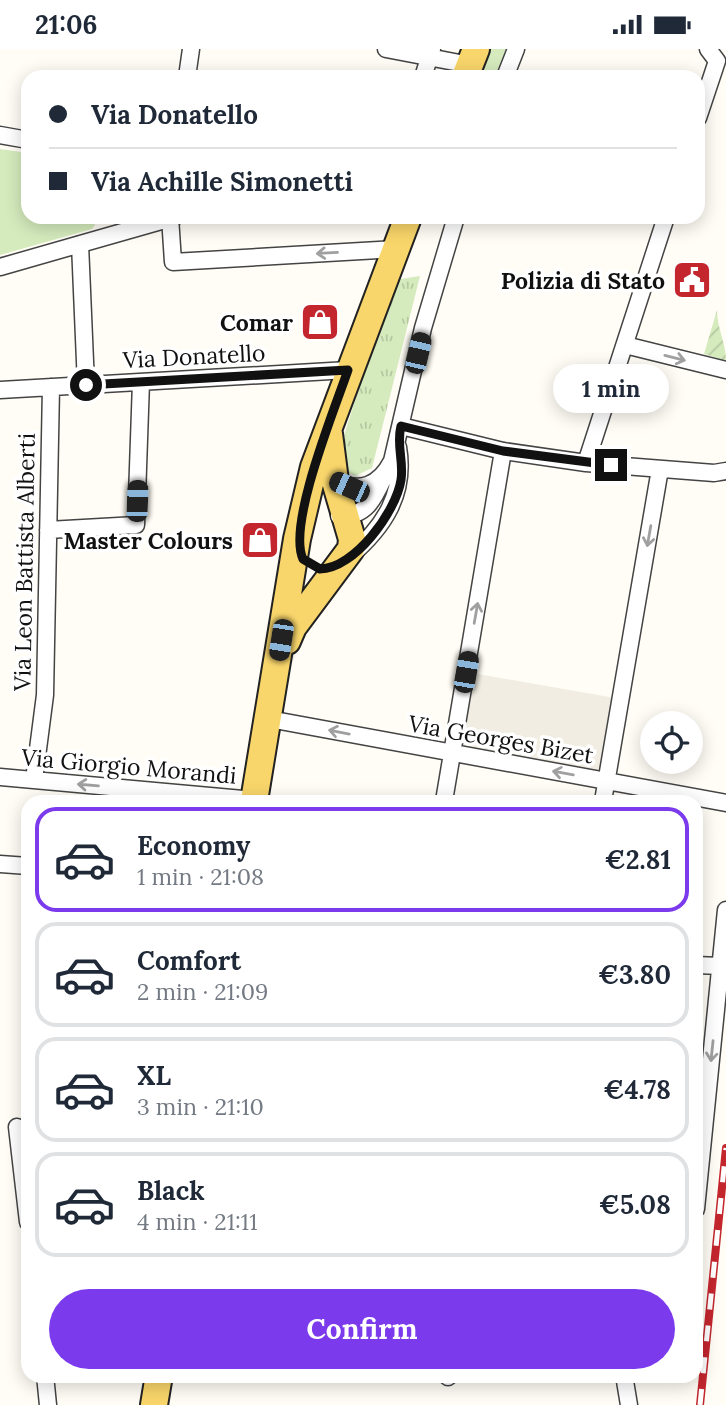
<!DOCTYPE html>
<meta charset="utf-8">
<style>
body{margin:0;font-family:Lora,serif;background:#f2f2f3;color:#1f2937;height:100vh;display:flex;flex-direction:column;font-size:26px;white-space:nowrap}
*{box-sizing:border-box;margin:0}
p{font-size:23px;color:#747a83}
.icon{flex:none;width:38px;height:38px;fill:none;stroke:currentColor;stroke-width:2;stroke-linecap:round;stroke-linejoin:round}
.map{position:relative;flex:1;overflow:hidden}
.panel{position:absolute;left:21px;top:746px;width:682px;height:588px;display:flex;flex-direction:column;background:#fff;border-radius:21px;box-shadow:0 4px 18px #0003}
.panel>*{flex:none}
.guide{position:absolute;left:21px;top:21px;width:684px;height:154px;border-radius:21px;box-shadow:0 4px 18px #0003;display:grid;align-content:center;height:154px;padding:0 28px;background:#fff}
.buttons{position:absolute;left:640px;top:662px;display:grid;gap:14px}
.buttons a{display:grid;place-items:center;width:63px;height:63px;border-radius:50%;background:#fff;box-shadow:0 4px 18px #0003;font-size:35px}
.end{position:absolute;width:32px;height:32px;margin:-16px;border:9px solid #111;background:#fff;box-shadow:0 0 0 4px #fff}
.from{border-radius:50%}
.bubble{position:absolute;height:49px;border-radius:24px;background:#fff;box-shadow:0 4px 18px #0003;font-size:23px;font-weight:800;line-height:49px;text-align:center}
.car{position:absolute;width:21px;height:42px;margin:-21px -10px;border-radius:9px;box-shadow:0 0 5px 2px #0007;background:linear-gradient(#222 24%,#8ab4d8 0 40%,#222 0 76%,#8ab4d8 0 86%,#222 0)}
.guide b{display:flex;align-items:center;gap:24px;height:66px;font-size:26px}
.guide b+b{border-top:2px solid #e0e1e3}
.guide i{width:18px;height:18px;background:#1f2937}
ul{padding:12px 0 0;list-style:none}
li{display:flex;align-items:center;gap:21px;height:105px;margin:0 14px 10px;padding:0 14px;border:4px solid #e0e1e3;border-radius:21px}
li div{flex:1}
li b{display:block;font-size:26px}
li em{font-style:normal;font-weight:800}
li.selected{border-color:#7c3aed}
li>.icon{width:63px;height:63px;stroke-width:1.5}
.cta{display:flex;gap:14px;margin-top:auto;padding:14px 28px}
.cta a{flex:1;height:80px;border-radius:42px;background:#7c3aed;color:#fff;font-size:28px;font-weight:800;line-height:80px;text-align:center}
.status{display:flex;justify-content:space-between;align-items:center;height:49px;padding:0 35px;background:#fff;direction:ltr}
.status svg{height:19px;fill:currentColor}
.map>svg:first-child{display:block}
.grass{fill:url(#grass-tufts)}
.park{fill:#d5ebbd}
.garden{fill:url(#garden-furrows)}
.plaza{fill:#f1ede2}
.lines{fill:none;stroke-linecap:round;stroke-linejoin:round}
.street-casing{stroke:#444;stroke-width:19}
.primary-casing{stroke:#222;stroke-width:30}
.street{stroke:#fff;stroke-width:16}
.primary{stroke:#f9d66b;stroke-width:26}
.rail-casing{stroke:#c4262e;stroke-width:8}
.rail{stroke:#fff;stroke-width:5;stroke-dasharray:16;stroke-linecap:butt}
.oneway{stroke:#a0a0a0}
.route{stroke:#111;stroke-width:9}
.labels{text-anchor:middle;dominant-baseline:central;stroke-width:7;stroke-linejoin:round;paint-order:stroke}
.poi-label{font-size:23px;font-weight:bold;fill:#111;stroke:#fff;text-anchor:end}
.street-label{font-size:23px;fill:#111;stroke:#fff}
</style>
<div class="status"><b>21:06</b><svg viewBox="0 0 49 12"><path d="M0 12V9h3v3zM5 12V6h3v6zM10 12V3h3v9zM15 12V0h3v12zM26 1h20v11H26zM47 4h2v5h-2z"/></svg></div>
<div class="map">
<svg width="726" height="1356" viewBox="0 0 726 1356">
<defs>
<pattern id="grass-tufts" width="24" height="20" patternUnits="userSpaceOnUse" patternTransform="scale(1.75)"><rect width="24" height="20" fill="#d5ebbd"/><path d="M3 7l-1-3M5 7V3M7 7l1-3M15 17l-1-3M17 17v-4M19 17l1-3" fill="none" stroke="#b6c8a1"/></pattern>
<pattern id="garden-furrows" width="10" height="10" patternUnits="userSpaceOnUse" patternTransform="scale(1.75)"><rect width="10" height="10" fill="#d5ebbd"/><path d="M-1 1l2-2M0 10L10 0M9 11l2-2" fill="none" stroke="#b6c8a1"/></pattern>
</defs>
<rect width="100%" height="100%" fill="#fffdf5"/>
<!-- grass -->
<path class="grass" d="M 490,0 L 506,0 L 495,28 L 479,28 Z
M 420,227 L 372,419 L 355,427 L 345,422 L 337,408 L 394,231 Z"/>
<!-- park -->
<path class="park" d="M 0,100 L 28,104 L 28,168 L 93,168 L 95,176 L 92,180 L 0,206 Z"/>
<!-- garden -->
<path class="garden" d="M 717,261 C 717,280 726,293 726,312 L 704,305 Z"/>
<!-- plaza -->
<path class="plaza" d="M 466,623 L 621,650 L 607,732 L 452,705 Z"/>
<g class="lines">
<!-- street casing -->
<g class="street-casing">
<path id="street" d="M 386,0 L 470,16
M 187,28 L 191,0
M 423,28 L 432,0
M 505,28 L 516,0
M 698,69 L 717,12 L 708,0
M 0,86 L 28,91
M 170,168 L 173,213 L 396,200
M 80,195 L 86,336
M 0,218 L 175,168
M 625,296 L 726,321
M 0,341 L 348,321
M 401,377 L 503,402 L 586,414 L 714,424 L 726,422
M 586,414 L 666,168
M 335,432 C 360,444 379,437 392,412 L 423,279 L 456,168
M 339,467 C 366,468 374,450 384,428
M 48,481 L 136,476 L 141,333
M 349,508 C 384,478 406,445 398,398
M 269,670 L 726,754
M 0,728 L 254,751
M 34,731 L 45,646 L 51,338
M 444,752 L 503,402
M 603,752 L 660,420
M 0,815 L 28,817
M 696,916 L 720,917
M 17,1078 L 28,1173
M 696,1160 L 726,861
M 45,1326 L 48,1356
M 624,1326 L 629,1356
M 448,1328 L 450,1326"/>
</g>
<!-- primary casing -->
<g class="primary-casing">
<path id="primary" d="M 465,28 L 476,0
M 287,592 L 293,578 L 351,500 L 352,490 L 335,432 L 329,385
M 254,752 L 297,490 L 314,418 L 408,168
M 154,1356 L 159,1326"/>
</g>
<!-- street -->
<use href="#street" class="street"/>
<!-- primary -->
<use href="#primary" class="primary"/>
<!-- rail casing -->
<g class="rail-casing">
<path id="rail" d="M 700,1356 L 726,1099"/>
</g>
<!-- rail -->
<use href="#rail" class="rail"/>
</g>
<!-- one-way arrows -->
<defs><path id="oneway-shaft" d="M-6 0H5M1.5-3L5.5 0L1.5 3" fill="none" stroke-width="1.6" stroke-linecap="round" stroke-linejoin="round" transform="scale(1.75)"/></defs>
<g class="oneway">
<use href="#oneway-shaft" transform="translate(327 204) rotate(177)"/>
<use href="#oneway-shaft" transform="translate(675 309) rotate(14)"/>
<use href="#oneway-shaft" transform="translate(649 487) rotate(100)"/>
<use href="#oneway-shaft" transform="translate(476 564) rotate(-80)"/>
<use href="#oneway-shaft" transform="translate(339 683) rotate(-169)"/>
<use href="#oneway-shaft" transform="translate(563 724) rotate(-170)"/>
<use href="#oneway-shaft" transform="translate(88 736) rotate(-175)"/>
<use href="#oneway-shaft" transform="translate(712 1002) rotate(96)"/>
</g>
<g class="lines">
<!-- route -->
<path class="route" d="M 86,336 L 348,321 C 335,359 287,476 303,510 L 320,520 C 354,520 396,463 401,431 C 404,412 396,396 401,377 L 503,402 L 611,416"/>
</g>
<!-- icons -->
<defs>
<g id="civic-square" transform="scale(2.0125)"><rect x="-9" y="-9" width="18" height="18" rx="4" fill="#c4262e" stroke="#fff"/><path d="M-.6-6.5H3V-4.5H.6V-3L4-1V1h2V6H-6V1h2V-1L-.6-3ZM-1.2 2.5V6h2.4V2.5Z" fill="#fff"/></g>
<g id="shop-square" transform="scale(2.0125)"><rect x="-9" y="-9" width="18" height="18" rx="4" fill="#c4262e" stroke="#fff"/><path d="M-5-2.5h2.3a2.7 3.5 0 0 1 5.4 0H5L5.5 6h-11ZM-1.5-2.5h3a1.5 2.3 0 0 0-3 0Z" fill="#fff"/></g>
</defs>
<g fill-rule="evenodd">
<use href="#civic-square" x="692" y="231"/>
<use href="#shop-square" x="320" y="273"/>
<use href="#shop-square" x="260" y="491"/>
</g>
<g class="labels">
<!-- poi labels -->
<g class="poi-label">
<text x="665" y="231">Polizia di Stato</text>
<text x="293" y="273">Comar</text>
<text x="233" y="491">Master Colours</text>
</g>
<!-- street labels -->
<g class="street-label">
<text transform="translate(194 307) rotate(-3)">Via Donatello</text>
<text transform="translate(24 513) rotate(-89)">Via Leon Battista Alberti</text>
<text transform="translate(501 690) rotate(10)">Via Georges Bizet</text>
<text transform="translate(129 717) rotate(5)">Via Giorgio Morandi</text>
</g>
</g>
</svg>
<div class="buttons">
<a><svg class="icon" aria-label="locate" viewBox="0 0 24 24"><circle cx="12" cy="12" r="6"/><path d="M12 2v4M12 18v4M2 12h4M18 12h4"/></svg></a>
</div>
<i class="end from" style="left:86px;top:336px"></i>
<i class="end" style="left:611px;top:416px"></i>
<div class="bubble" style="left:553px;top:315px;width:116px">1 min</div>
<i class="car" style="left:418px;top:304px;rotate:13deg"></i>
<i class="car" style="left:349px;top:438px;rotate:294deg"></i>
<i class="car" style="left:137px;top:452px;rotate:2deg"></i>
<i class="car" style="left:281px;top:591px;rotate:189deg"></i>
<i class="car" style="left:466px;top:623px;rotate:10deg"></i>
<div class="guide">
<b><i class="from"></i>Via Donatello</b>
<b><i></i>Via Achille Simonetti</b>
</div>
<section class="panel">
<ul>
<li class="selected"><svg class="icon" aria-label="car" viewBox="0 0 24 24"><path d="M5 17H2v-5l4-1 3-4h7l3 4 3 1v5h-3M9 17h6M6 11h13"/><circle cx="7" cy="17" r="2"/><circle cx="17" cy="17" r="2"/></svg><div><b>Economy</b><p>1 min · 21:08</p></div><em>€2.81</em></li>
<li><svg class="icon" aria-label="car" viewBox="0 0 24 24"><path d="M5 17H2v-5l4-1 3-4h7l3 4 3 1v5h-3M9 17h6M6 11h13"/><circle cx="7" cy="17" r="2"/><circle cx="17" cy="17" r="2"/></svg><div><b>Comfort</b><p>2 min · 21:09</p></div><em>€3.80</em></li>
<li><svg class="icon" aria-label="car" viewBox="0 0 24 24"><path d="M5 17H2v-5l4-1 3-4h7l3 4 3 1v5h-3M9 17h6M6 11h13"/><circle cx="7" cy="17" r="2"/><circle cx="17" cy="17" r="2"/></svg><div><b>XL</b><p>3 min · 21:10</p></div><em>€4.78</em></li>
<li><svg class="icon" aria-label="car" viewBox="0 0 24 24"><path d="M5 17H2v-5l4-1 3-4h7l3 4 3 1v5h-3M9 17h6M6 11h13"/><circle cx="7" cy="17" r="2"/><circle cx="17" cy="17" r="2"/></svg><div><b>Black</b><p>4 min · 21:11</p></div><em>€5.08</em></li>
</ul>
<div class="cta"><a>Confirm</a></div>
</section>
</div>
